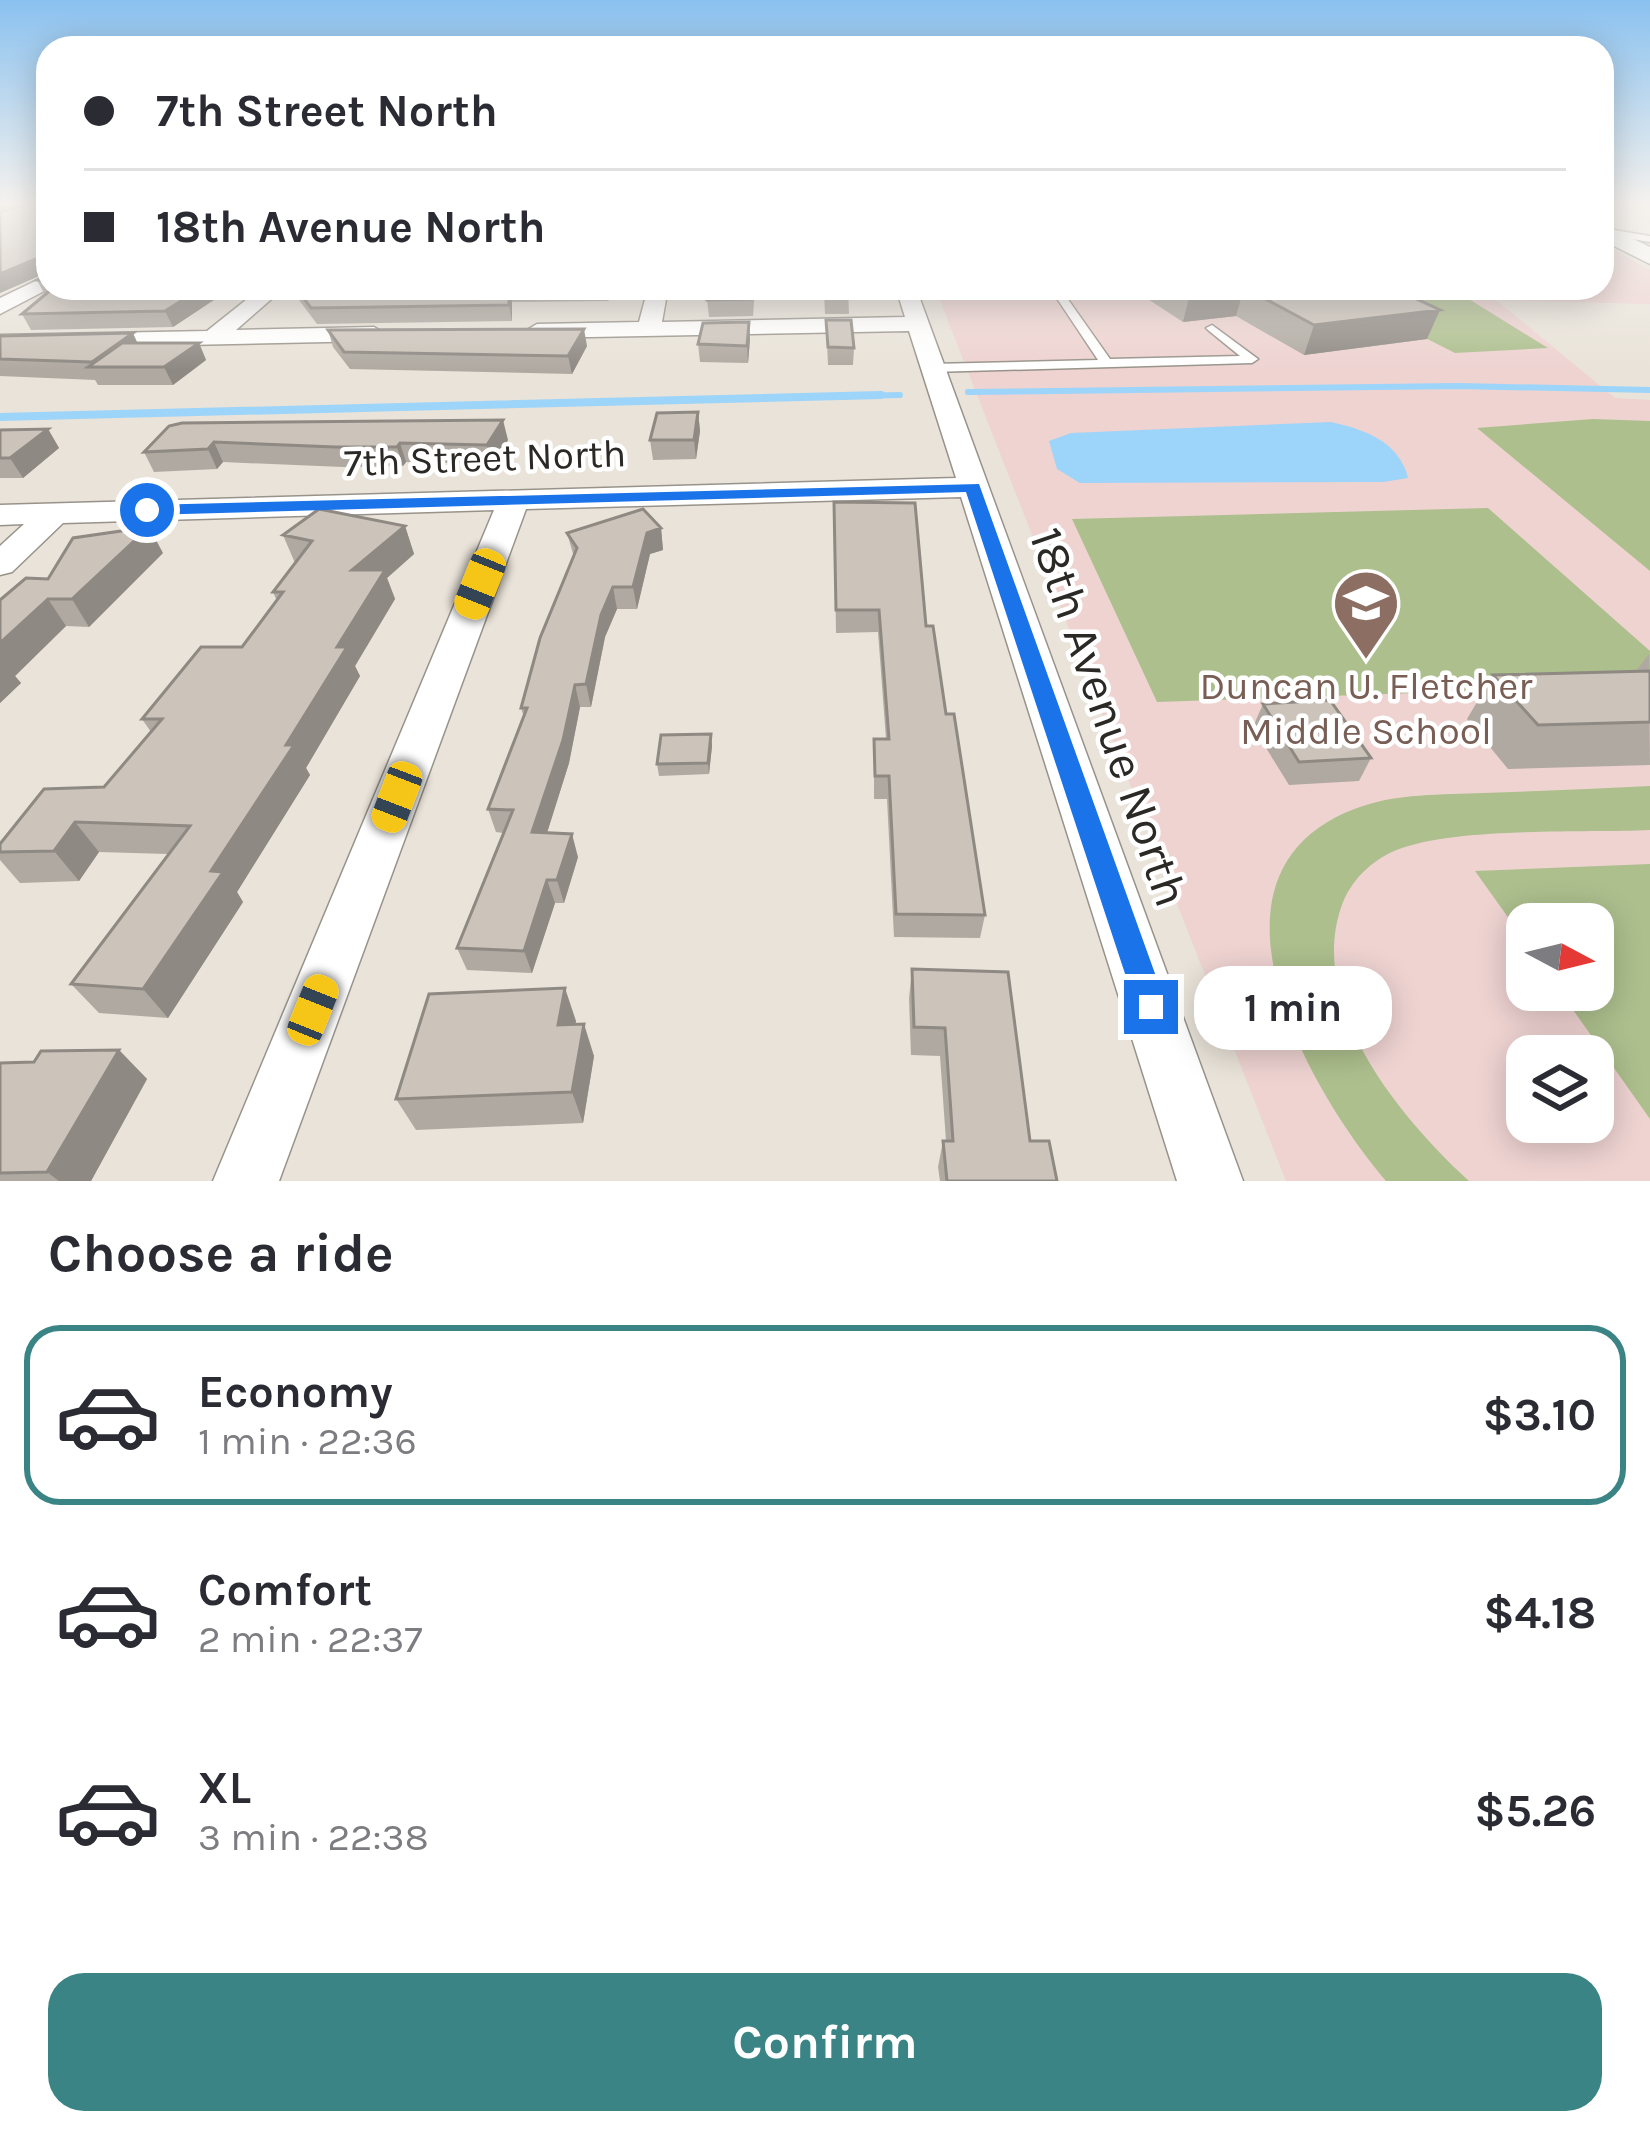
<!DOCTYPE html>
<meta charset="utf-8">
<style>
body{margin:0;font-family:Karla,sans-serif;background:#f7f7f7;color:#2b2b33;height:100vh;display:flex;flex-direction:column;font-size:45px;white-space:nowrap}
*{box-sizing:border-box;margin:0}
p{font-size:39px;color:#7c7c81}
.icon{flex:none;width:66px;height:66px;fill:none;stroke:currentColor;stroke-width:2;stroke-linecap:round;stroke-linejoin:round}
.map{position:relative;height:1181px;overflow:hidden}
.details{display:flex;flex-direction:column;background:#fff;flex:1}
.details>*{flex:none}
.guide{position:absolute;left:36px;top:36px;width:1578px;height:264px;border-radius:36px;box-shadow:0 6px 30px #0003;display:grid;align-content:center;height:264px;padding:0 48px;background:#fff}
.needle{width:78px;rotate:97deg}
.controls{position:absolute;left:1506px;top:903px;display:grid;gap:24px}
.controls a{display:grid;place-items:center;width:108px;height:108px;border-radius:24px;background:#fff;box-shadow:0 6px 30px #0003;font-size:60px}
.end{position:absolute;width:54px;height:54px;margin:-27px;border:15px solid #1a73e8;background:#fff;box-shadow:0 0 0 6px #fff}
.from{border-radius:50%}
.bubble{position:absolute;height:84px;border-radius:36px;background:#fff;box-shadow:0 6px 30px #0003;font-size:39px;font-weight:700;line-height:84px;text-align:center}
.car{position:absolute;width:36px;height:72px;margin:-36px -18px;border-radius:15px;box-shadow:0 0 9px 3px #0007;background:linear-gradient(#f5c518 24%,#345 0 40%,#f5c518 0 76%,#345 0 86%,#f5c518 0)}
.guide b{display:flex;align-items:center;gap:42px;height:114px;font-size:45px}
.guide b+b{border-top:3px solid #e1e1e2}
.guide i{width:30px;height:30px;background:#2b2b33}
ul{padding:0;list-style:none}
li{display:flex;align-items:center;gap:36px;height:180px;margin:0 24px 18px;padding:0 24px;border:6px solid transparent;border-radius:36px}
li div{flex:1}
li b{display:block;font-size:45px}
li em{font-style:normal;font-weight:700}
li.selected{border-color:#3b8485}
li>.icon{width:108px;height:108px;stroke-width:1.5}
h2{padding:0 48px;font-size:54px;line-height:144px}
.button{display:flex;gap:24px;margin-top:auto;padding:24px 48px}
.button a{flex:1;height:138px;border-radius:36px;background:#3b8485;color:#fff;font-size:48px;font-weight:700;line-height:138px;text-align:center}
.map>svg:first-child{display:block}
.education{fill:#eed3d1;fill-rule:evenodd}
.green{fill:#adbf8d}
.water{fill:#9dd4f9}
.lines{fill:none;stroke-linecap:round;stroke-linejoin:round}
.stream-far1{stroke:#9dd4f9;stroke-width:6}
.stream{stroke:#9dd4f9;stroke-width:8}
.service-casing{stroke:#98938a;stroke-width:3}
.minor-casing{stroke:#98938a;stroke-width:3}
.tertiary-casing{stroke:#98938a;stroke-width:3}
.service{fill:#fff;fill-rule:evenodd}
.minor{fill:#fff;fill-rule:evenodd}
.tertiary{fill:#fff;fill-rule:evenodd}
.wall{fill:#afa9a1}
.shaded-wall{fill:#8f8983}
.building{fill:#ccc4bb;stroke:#8f8983;stroke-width:3}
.route{fill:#1a73e8}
.labels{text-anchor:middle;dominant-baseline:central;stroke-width:9;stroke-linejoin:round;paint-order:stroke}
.street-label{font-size:39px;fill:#2b2925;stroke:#fff}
.education-label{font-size:39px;fill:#785e54;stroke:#fff}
.near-street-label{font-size:48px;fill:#2b2925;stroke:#fff}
</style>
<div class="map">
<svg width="1650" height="1181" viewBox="0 0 1650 1181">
<rect width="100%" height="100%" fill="#e9e3d9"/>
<!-- education -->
<path class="education" d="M 1602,243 L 1650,270 L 1650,304 L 1496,300 L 1615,398 L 1650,400 L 1650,1181 L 1286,1181 L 935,288 L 1602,288 ZM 1527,924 L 1593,924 L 1593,990 L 1527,990 ZM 1527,1056 L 1593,1056 L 1593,1122 L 1527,1122 Z"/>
<!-- green -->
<path class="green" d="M 1326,288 L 1451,288 L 1548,348 L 1455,353 Z
M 1593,419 L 1650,421 L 1650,571 L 1477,428 Z
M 1488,508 L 1650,651 L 1650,685 L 1157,702 L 1072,519 Z
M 1650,786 L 1650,830 C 1584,833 1461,827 1402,848 C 1376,857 1354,876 1343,902 C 1304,1003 1400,1118 1469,1181 L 1386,1181 C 1310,1092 1183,872 1357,808 C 1397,793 1442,795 1484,793 C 1540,791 1595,789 1650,786 Z
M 1650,864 L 1650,1119 L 1559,990 L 1593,990 L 1593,924 L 1527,924 L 1527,944 L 1475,871 Z"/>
<!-- water -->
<path class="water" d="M 1331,422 C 1363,429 1399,441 1408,478 L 1383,482 L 1080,483 L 1057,469 L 1049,441 L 1071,433 Z"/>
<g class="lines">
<!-- stream-far1 -->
<path class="stream-far1" d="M 968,392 L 1459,386 L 1650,390
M 759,398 L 900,395"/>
<!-- stream -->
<path class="stream" d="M 0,417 L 881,395"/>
<!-- service casing -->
<g class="service-casing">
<path id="service" d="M 1602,228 L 1650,236 L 1650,242 L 1602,234 Z
M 1050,288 L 1060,288 L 1110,359 L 1240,356 L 1208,330 L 1206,328 L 1212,325 L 1258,359 L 1252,363 L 932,372 L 926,368 L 932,364 L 1098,360 Z"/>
</g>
<!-- minor casing -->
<g class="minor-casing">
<path id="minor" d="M 48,275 L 50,288 L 0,314 L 0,298 Z
M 261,288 L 284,288 L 236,330 L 374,327 L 386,334 L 374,341 L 0,349 L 0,335 L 207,331 Z
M 648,288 L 668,288 L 662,322 L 905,317 L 896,288 L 916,288 L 1243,1181 L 1177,1181 L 961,497 L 526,509 L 279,1181 L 213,1181 L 494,510 L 63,523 L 12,572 L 0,575 L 0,546 L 24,524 L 0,525 L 0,505 L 956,478 L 909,331 L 537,338 L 525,331 L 537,324 L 639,322 Z"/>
</g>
<!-- tertiary casing -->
<g class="tertiary-casing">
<path id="tertiary" d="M 1602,224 L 1650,247 L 1650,264 L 1602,240 Z"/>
</g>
<!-- service -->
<use href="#service" class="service"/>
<!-- minor -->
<use href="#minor" class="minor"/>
<!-- tertiary -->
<use href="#tertiary" class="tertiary"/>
</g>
<!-- wall -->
<path class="wall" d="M 48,204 L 48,288 L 232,288 L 173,327 L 31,330 L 22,314 L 45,295 L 37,280 L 46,275 L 46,273 L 0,293 L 0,212 Z
M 290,288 L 615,288 L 608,301 L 512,302 L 512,321 L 317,324 Z
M 704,288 L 755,288 L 753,316 L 709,317 L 707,300 L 705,300 Z
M 805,288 L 848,288 L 849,314 L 825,314 L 824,292 L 805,292 Z
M 1131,288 L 1393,288 L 1427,339 L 1304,355 L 1236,316 L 1183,322 Z
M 826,320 L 854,348 L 853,365 L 828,365 Z
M 749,322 L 750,339 L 748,363 L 700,362 L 698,344 Z
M 328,330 L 587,346 L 572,374 L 350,369 L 333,347 Z
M 0,336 L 137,343 L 199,343 L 206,360 L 173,385 L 98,385 L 95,380 L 0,376 Z
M 698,412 L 700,431 L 696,459 L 653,460 L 650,440 Z
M 169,426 L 508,440 L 492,464 L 406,462 L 403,466 L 343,467 L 223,462 L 217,469 L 154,472 L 144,452 Z
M 48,429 L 59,448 L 23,478 L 0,478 L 0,430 Z
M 834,502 L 926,626 L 946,714 L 985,915 L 980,938 L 894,937 L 887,799 L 874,799 L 874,739 L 886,739 L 878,632 L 836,633 Z
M 405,526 L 414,554 L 387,578 L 395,599 L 355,666 L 360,676 L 306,768 L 310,775 L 237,892 L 243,902 L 168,1018 L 99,1013 L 71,984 L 168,854 L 99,852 L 79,881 L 20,883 L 0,860 L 0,852 L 104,787 L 151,732 L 142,719 L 242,647 L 277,601 L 273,592 L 295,563 L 283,535 Z
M 661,528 L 663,550 L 650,554 L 637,609 L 617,609 L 605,637 L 591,707 L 580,707 L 569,763 L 547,833 L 578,857 L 564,903 L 555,903 L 532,973 L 467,970 L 457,948 L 503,833 L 496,832 L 488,809 L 524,717 L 521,708 L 574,557 L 567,533 Z
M 163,553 L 89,627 L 66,626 L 15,676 L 21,683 L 0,703 L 0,600 Z
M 1649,654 L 1650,765 L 1508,769 L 1467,719 L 1493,675 L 1636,671 Z
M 1263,704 L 1371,758 L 1359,781 L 1289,785 L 1253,727 Z
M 712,746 L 709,774 L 659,776 L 657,764 Z
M 912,969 L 1030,1141 L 1057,1181 L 940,1181 L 938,1167 L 943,1141 L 946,1141 L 940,1056 L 911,1055 L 909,998 Z
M 576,1021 L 575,1024 L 594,1056 L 583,1123 L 416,1130 L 396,1099 Z
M 119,1050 L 147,1079 L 91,1181 L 0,1181 L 0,1063 L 34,1062 Z"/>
<!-- shaded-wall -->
<path class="shaded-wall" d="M 0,204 L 19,204 L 0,210 Z
M 43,256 L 48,272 L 0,293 L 0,274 Z
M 202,288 L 232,288 L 173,327 L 165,311 Z
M 509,288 L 512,302 L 512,321 L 509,305 Z
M 607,288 L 615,288 L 608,301 Z
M 1244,288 L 1236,316 L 1183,322 L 1190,293 Z
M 1440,310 L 1427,339 L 1304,355 L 1314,325 Z
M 749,322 L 750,339 L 748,363 L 747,346 Z
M 584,329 L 587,346 L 572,374 L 568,356 Z
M 133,333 L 141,351 L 92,362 Z
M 199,343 L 206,360 L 173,385 L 164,367 Z
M 698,412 L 700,431 L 696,459 L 694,440 Z
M 503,420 L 508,440 L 492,464 L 487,445 Z
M 48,429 L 59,448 L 23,478 L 10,458 Z
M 214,442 L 223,462 L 217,469 L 208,449 Z
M 400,443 L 406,462 L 403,466 L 397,447 Z
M 405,526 L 414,554 L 387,578 L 395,599 L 355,666 L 360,676 L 306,768 L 310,775 L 237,892 L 243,902 L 168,1018 L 143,989 L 286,745 L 337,647 L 352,570 Z
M 149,527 L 163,553 L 89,627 L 72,599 Z
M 661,528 L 663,550 L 650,554 L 637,609 L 633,587 L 647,533 Z
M 613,587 L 617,609 L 605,637 L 591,707 L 586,684 L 601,615 Z
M 48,599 L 66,626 L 15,676 L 21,683 L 0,703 L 0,643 Z
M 575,685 L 580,707 L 569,763 L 540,855 L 532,832 Z
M 711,734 L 712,746 L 709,774 L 708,763 Z
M 75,822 L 99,852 L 79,881 L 54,851 Z
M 572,834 L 578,857 L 564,903 L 557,880 Z
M 547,880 L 555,903 L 532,973 L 524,951 Z
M 565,988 L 576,1021 L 570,1057 L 558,1025 Z
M 584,1024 L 594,1056 L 583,1123 L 572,1092 Z
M 119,1050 L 147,1079 L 91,1181 L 59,1181 L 47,1172 Z"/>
<!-- building -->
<path class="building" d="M 30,204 L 48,204 L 48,281 L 37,280 L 46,275 L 43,256 L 0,274 L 0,212 Z
M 53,288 L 202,288 L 165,311 L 22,314 Z
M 296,288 L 509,288 L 509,305 L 311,308 Z
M 710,288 L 753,288 L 752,299 L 707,300 Z
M 824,288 L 848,288 L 849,298 L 825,298 Z
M 1181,288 L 1239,288 L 1190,293 Z
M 1245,288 L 1393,288 L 1440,310 L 1314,325 Z
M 826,320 L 851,320 L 854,348 L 828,347 Z
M 749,322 L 747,346 L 698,344 L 703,323 Z
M 584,329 L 568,356 L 344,352 L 328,330 Z
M 133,333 L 92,362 L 0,359 L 0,336 Z
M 122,343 L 199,343 L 164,367 L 88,367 Z
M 698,412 L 694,440 L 650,440 L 657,413 Z
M 503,420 L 487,445 L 400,443 L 397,447 L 335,447 L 214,442 L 208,449 L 144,452 L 169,426 L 182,423 Z
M 48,429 L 10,458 L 0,458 L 0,430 Z
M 834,502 L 915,503 L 926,626 L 933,626 L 946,714 L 954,714 L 985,915 L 896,914 L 889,776 L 875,776 L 874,739 L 889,739 L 879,610 L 836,610 Z
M 319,509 L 405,526 L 352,570 L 385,570 L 337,647 L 347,647 L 286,745 L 294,745 L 211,871 L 223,872 L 143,989 L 71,984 L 190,826 L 75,822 L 54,851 L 0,852 L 0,844 L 44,789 L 104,787 L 162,719 L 142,719 L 201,647 L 242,647 L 283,592 L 273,592 L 312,541 L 283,535 Z
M 643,509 L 661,528 L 647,533 L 633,587 L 613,587 L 601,615 L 586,684 L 575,685 L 563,740 L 532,832 L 572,834 L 557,880 L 547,880 L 524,951 L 457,948 L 513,810 L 488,809 L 527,708 L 521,708 L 540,638 L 577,548 L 567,533 Z
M 149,527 L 72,599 L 48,599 L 0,643 L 0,600 L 26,578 L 48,579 L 73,538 Z
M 1650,671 L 1650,722 L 1538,725 L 1493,675 Z
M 1330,700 L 1371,758 L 1299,762 L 1263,704 Z
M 711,734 L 708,763 L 657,764 L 661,735 Z
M 912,969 L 1008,972 L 1030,1141 L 1049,1141 L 1057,1181 L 947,1181 L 943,1141 L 953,1141 L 945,1028 L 914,1027 Z
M 565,988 L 558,1025 L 584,1024 L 572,1092 L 396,1099 L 429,994 Z
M 119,1050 L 47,1172 L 0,1173 L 0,1063 L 34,1062 L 41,1051 Z"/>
<!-- sky -->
<linearGradient id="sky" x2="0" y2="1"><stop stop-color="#8ac1ef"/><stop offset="0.55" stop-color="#f5f2ee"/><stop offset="1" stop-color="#f5f2ee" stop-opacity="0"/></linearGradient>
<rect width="1650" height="370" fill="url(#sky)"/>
<!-- route -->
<path class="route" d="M 979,484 L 1167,1007 L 1162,1018 L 1151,1022 L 1140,1018 L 1136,1007 L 966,492 L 147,515 L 138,510 L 147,505 Z"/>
<!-- icons -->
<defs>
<g id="school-pin" transform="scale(3.45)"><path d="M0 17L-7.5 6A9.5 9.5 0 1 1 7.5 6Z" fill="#8d6e63" stroke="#fff"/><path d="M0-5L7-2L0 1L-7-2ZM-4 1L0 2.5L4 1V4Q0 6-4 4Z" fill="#fff"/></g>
</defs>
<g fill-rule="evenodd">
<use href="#school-pin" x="1366" y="603"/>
</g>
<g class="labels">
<!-- street labels -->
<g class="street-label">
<text transform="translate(485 458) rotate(-2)">7th Street North</text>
</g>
<!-- education labels -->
<g class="education-label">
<text x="1366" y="686">Duncan U. Fletcher<tspan x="1366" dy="45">Middle School</tspan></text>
</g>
<!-- near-street labels -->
<g class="near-street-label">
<text transform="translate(1109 717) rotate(71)">18th Avenue North</text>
</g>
</g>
</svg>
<div class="controls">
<a><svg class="needle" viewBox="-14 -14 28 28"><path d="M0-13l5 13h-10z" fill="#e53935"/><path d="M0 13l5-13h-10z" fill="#7c7c81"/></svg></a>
<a><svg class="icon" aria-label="layers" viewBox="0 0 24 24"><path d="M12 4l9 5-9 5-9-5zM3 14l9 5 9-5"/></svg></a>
</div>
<i class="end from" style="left:147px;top:510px"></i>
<i class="end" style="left:1151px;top:1007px"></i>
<div class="bubble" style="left:1194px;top:966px;width:198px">1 min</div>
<i class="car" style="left:480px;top:584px;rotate:202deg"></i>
<i class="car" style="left:397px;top:797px;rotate:201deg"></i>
<i class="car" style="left:313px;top:1010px;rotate:22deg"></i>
<div class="guide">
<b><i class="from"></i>7th Street North</b>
<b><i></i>18th Avenue North</b>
</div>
</div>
<section class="details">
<h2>Choose a ride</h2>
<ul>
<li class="selected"><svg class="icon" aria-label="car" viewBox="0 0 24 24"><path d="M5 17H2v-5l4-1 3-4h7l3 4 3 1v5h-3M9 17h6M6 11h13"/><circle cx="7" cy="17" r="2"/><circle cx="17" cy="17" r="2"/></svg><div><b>Economy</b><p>1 min · 22:36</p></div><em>$3.10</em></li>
<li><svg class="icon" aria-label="car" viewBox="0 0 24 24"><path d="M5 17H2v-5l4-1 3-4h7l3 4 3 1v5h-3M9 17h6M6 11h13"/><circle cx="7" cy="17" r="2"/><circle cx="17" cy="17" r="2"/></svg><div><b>Comfort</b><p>2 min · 22:37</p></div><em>$4.18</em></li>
<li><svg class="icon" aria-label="car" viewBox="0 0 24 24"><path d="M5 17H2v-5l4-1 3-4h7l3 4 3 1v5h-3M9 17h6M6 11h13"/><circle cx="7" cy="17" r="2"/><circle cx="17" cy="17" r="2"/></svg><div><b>XL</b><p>3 min · 22:38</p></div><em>$5.26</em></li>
</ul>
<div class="button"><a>Confirm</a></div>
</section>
